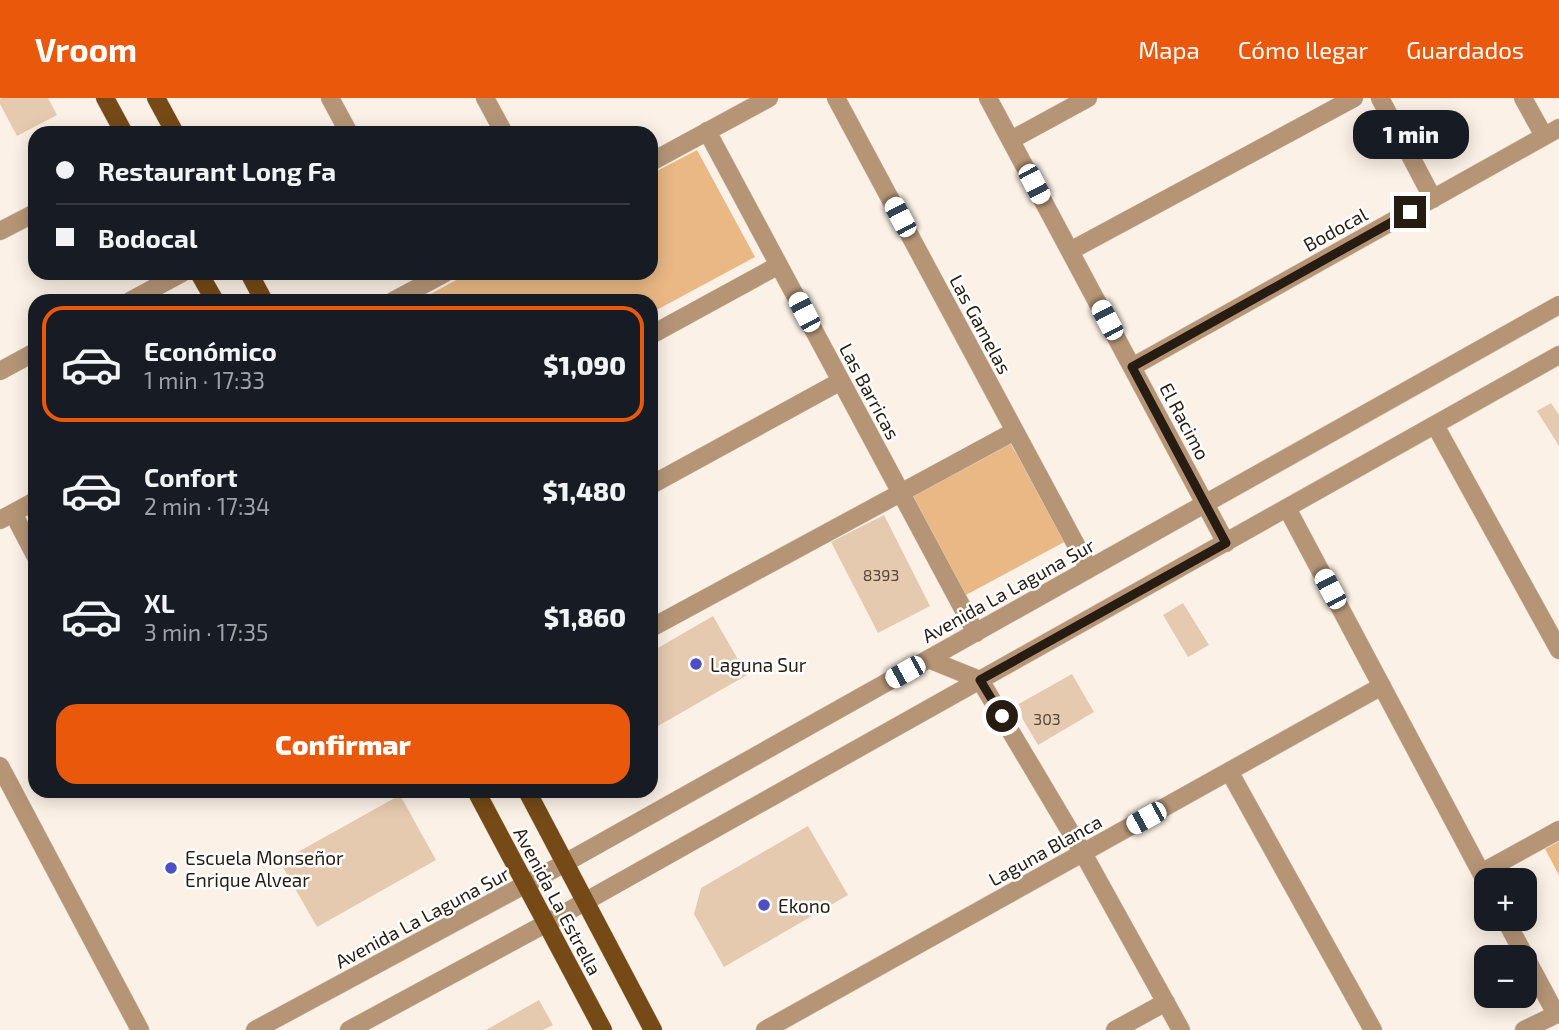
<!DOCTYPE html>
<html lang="es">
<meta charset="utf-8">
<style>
body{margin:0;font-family:"Exo 2",sans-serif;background:#20242c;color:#f1f3f6;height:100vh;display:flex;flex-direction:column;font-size:26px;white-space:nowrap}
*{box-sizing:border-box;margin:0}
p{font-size:23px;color:#9ea1a6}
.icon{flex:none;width:38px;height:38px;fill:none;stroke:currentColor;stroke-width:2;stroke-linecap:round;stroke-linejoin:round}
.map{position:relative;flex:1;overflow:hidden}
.details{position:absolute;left:28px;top:196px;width:630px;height:504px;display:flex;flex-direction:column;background:#171b24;border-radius:21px;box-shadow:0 4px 18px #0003}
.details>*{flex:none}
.top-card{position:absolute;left:28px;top:28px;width:630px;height:154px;border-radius:21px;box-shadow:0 4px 18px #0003;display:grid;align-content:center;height:154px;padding:0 28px;background:#171b24}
.buttons{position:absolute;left:1474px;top:770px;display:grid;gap:14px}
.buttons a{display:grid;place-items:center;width:63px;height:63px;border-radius:14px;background:#171b24;box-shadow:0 4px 18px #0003;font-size:35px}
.end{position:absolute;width:32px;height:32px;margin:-16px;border:9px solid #261c12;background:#fff;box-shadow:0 0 0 4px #fff}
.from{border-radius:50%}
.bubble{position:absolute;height:49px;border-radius:21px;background:#171b24;box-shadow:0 4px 18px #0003;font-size:23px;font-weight:800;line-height:49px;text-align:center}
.car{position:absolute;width:21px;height:42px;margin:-21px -10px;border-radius:9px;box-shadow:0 0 5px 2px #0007;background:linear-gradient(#fff 24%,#345 0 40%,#fff 0 76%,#345 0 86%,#fff 0)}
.top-card b{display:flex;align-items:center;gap:24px;height:66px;font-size:26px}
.top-card b+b{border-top:2px solid #363941}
.top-card i{width:18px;height:18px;background:#f1f3f6}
ul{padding:12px 0 0;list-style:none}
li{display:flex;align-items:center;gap:21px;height:116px;margin:0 14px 10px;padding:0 14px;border:4px solid transparent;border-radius:21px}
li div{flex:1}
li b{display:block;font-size:26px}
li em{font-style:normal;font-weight:800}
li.selected{border-color:#ea580c}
li>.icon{width:63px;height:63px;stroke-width:1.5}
.action{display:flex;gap:14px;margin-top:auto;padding:14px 28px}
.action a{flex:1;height:80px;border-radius:21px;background:#ea580c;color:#fff;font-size:28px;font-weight:800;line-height:80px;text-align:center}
header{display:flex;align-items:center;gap:42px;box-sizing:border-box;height:98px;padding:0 35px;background:#ea580c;color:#fff}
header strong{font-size:33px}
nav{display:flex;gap:38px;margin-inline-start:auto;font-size:24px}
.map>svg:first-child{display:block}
.green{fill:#eab885}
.building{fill:#e5caaf}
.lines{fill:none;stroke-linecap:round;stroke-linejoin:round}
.minor-casing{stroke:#dacfc4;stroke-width:19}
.major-casing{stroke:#dacfc4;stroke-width:19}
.minor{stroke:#b59576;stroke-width:18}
.major{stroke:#754a16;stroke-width:18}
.route{stroke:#261c12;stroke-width:9}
.poi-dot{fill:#4d4fc5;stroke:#fff;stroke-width:2.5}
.labels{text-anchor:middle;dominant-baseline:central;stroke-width:5;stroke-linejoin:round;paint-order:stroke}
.number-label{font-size:16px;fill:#564839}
.street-label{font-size:19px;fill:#261c12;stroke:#fff}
.poi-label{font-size:19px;fill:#261c12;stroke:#fff;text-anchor:start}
</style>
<header>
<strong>Vroom</strong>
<nav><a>Mapa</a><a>Cómo llegar</a><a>Guardados</a></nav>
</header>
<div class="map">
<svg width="1559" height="932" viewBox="0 0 1559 932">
<rect width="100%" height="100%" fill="#fcf1e6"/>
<!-- green -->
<path class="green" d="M 697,52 L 755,159 L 651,215 L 651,203 L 418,203 L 469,175 L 651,175 L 651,76 Z
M 1010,345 L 1068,442 L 964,498 L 909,399 Z
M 1559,743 L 1559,777 L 1545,751 Z"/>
<!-- building -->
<path class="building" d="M 2,0 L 48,0 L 57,17 L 17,38 L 0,6 L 0,1 Z
M 1551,305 L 1559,317 L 1559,348 L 1537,313 Z
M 884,417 L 930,508 L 878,535 L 831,444 Z
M 1183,505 L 1209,547 L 1188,559 L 1163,517 Z
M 713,518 L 747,577 L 651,632 L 651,554 Z
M 1072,576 L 1094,614 L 1038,647 L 1015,608 Z
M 400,697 L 436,762 L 317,829 L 280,764 Z
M 808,728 L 848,797 L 724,869 L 694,816 L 701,790 Z
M 539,902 L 553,927 L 543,932 L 486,932 Z"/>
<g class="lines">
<!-- minor casing -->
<g class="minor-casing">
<path id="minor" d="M 330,0 L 349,35
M 485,0 L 504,35
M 836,0 L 1089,471
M 988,0 L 1226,445
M 1380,0 L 1433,101
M 1523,0 L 1544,38
M 707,33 L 976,535
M 1011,42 L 1088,0
M 651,64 L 769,0
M 0,133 L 35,115
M 1070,153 L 1354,0
M 130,203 L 182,175
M 393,203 L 445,175
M 651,237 L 779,167
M 1132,269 L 1559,30
M 0,273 L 35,254
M 1435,327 L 1559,552
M 651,387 L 841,283
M 1287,410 L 1486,784
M 13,415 L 35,457
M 0,422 L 35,403
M 651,530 L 1015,333
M 928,561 L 980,582 L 1083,755 L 1181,932
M 0,668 L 140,932
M 1229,673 L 1373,932
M 1481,775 L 1559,732
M 1505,821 L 1556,916
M 255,932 L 565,765 L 1559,207
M 349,932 L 547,825 L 1559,257
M 765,932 L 1382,588
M 1115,932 L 1166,904
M 1524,932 L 1559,915"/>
</g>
<!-- major casing -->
<g class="major-casing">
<path id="major" d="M 105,0 L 124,35
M 156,0 L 175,35
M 199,175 L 215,203
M 249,175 L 264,203
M 476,693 L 603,932
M 527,693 L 653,932"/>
</g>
<!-- minor -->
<use href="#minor" class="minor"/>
<!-- major -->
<use href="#major" class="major"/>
</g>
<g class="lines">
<!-- route -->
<path class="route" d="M 1002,618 L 980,582 L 1226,445 L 1132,269 L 1410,114"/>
</g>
<!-- markers -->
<g class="poi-dot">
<circle cx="696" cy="566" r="7"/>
<circle cx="171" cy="770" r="7"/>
<circle cx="764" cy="807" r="7"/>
</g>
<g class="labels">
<!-- number labels -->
<g class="number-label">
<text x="881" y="476">8393</text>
<text x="1047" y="620">303</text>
</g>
<!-- street labels -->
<g class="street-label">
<text transform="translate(1335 131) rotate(-29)">Bodocal</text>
<text transform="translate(981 226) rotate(62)">Las Gamelas</text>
<text transform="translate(870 293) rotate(62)">Las Barricas</text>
<text transform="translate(1185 323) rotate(62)">El Racimo</text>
<text transform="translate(1008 492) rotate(-29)">Avenida La Laguna Sur</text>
<text transform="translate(1045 752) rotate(-29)">Laguna Blanca</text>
<text transform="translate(558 803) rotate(62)">Avenida La Estrella</text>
<text transform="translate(422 819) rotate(-28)">Avenida La Laguna Sur</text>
</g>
<!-- poi labels -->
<g class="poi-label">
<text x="710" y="566">Laguna Sur</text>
<text x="185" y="759">Escuela Monseñor<tspan x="185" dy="22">Enrique Alvear</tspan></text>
<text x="778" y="807">Ekono</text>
</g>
</g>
</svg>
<div class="buttons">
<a>+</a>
<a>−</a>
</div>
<i class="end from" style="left:1002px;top:618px"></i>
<i class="end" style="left:1410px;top:114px"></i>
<div class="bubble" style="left:1353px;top:12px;width:116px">1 min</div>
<i class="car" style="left:1034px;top:86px;rotate:152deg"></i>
<i class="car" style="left:900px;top:119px;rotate:332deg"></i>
<i class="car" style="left:804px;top:214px;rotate:332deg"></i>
<i class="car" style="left:1107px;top:222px;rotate:332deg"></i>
<i class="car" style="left:1330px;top:491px;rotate:332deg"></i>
<i class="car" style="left:905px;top:574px;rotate:241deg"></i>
<i class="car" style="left:1146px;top:720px;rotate:241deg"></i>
<div class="top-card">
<b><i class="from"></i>Restaurant Long Fa</b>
<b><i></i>Bodocal</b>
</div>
<section class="details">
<ul>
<li class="selected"><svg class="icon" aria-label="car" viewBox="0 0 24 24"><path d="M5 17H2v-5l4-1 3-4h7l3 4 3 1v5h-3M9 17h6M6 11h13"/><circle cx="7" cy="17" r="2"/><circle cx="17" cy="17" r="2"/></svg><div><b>Económico</b><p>1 min · 17:33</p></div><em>$1,090</em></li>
<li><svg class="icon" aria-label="car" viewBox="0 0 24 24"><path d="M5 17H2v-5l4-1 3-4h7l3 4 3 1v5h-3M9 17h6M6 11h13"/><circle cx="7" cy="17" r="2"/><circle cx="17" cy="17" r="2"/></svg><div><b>Confort</b><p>2 min · 17:34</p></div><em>$1,480</em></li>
<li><svg class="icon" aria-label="car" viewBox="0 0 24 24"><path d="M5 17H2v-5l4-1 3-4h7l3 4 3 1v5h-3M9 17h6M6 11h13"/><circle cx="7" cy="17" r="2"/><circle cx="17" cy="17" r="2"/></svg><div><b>XL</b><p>3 min · 17:35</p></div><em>$1,860</em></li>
</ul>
<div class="action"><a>Confirmar</a></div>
</section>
</div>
